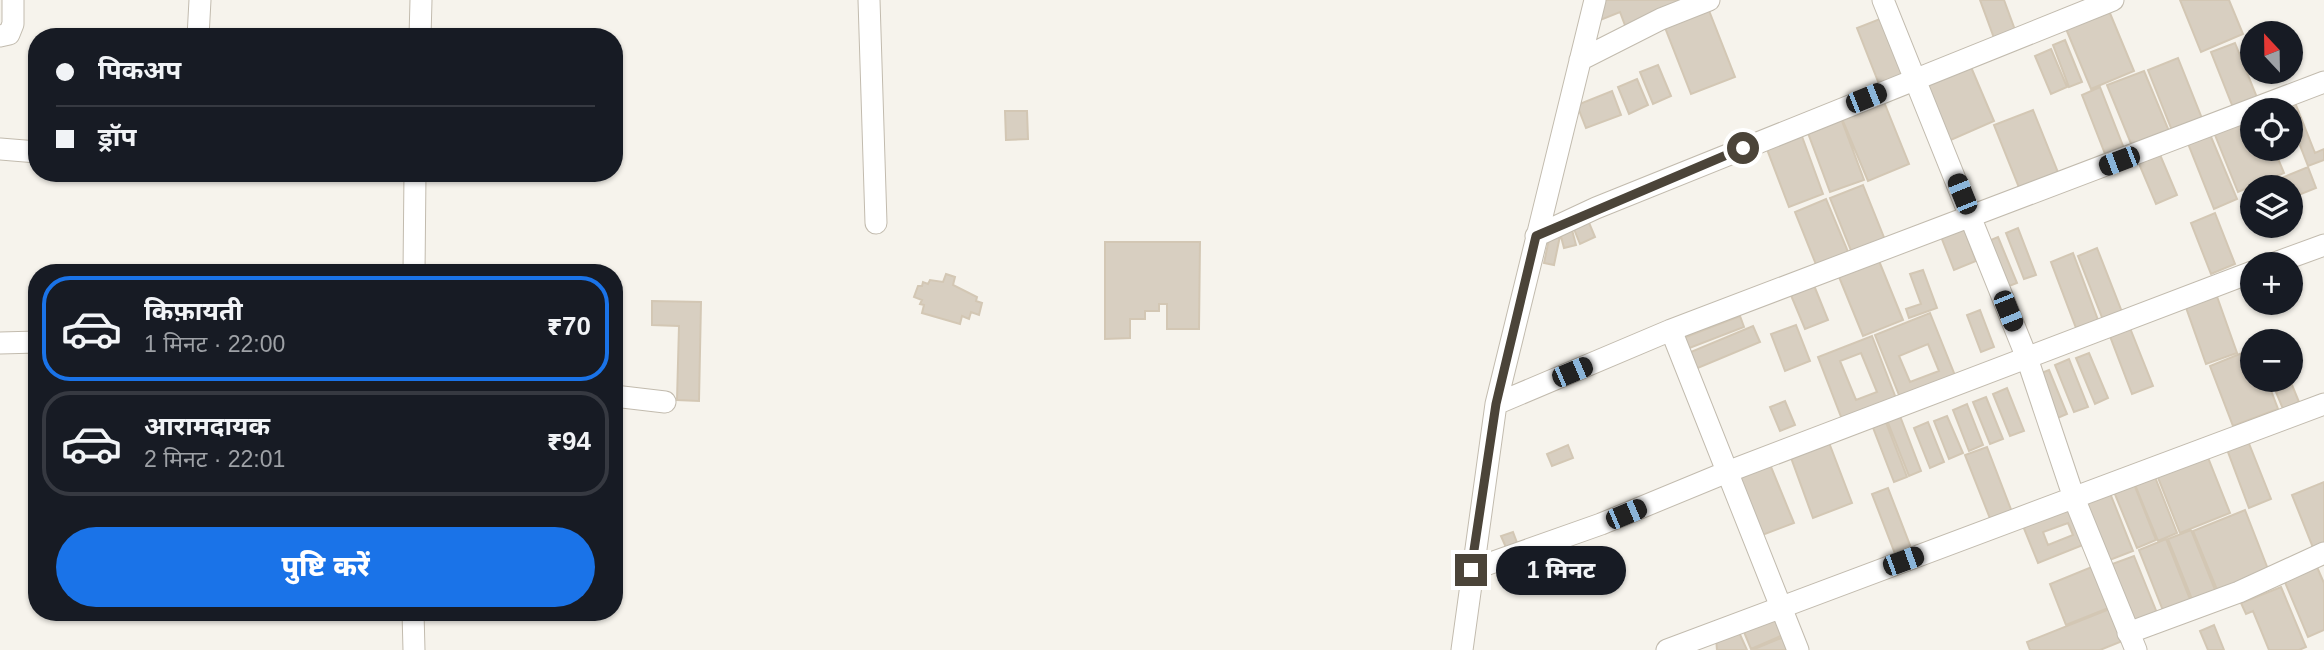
<!DOCTYPE html>
<html lang="hi">
<meta charset="utf-8">
<style>
body{margin:0;font-family:Arial,"Noto Sans Devanagari",sans-serif;background:#242831;color:#f1f3f6;height:100vh;display:flex;flex-direction:column;font-size:26px;white-space:nowrap}
*{box-sizing:border-box;margin:0}
p{font-size:23px;color:#9ea1a6}
.icon{flex:none;width:38px;height:38px;fill:none;stroke:currentColor;stroke-width:2;stroke-linecap:round;stroke-linejoin:round}
.map{position:relative;flex:1;overflow:hidden}
.details{position:absolute;left:28px;top:264px;width:595px;height:357px;display:flex;flex-direction:column;background:#171b24;border-radius:28px;box-shadow:0 2px 5px #0004}
.details>*{flex:none}
.banner{position:absolute;left:28px;top:28px;width:595px;height:154px;border-radius:28px;box-shadow:0 2px 5px #0004;display:grid;align-content:center;height:154px;padding:0 28px;background:#171b24}
.needle{width:46px;rotate:338deg}
.fabs{position:absolute;left:2240px;top:21px;display:grid;gap:14px}
.fabs a{display:grid;place-items:center;width:63px;height:63px;border-radius:50%;background:#171b24;box-shadow:0 2px 5px #0004;font-size:35px}
.end{position:absolute;width:32px;height:32px;margin:-16px;border:9px solid #4b4439;background:#fff;box-shadow:0 0 0 4px #fff}
.from{border-radius:50%}
.bubble{position:absolute;height:49px;border-radius:24px;background:#171b24;box-shadow:0 2px 5px #0004;font-size:23px;font-weight:800;line-height:49px;text-align:center}
.car{position:absolute;width:21px;height:42px;margin:-21px -10px;border-radius:9px;box-shadow:0 0 5px 2px #0007;background:linear-gradient(#222 24%,#8ab4d8 0 40%,#222 0 76%,#8ab4d8 0 86%,#222 0)}
.banner b{display:flex;align-items:center;gap:24px;height:66px;font-size:26px}
.banner b+b{border-top:2px solid #363941}
.banner i{width:18px;height:18px;background:#f1f3f6}
ul{padding:12px 0 0;list-style:none}
li{display:flex;align-items:center;gap:21px;height:105px;margin:0 14px 10px;padding:0 14px;border:4px solid #363941;border-radius:28px}
li div{flex:1}
li b{display:block;font-size:26px}
li em{font-style:normal;font-weight:800}
li.on{border-color:#1a73e8}
li>.icon{width:63px;height:63px;stroke-width:1.5}
.action{display:flex;gap:14px;margin-top:auto;padding:14px 28px}
.action a{flex:1;height:80px;border-radius:42px;background:#1a73e8;color:#fff;font-size:28px;font-weight:800;line-height:80px;text-align:center}
.map>svg:first-child{display:block}
.building{fill:#d8cfc1;stroke:#d3c7b4;stroke-width:2;fill-rule:evenodd}
.lines{fill:none;stroke-linecap:round;stroke-linejoin:round}
.minor-casing{stroke:#c2bbae;stroke-width:23}
.minor{stroke:#fff;stroke-width:21}
.route{stroke:#4b4439;stroke-width:9}
</style>
<div class="map">
<svg width="2324" height="650" viewBox="0 0 2324 650">
<rect width="100%" height="100%" fill="#f6f3ec"/>
<!-- building -->
<path class="building" d="M 1602,0 L 1698,0 L 1626,28 L 1620,12 L 1598,21 Z
M 1980,0 L 2004,0 L 2015,30 L 1994,38 Z
M 2180,0 L 2229,0 L 2243,34 L 2201,52 Z
M 2107,6 L 2134,71 L 2091,89 L 2064,24 Z
M 1708,8 L 1735,77 L 1691,94 L 1664,25 Z
M 1885,17 L 1909,78 L 1881,89 L 1857,28 Z
M 2065,40 L 2082,82 L 2069,87 L 2053,45 Z
M 2235,43 L 2258,100 L 2234,110 L 2211,52 Z
M 2051,49 L 2067,87 L 2051,94 L 2035,56 Z
M 2178,58 L 2203,121 L 2173,133 L 2148,70 Z
M 1968,60 L 1994,121 L 1944,143 L 1917,82 Z
M 1658,65 L 1671,96 L 1653,104 L 1640,72 Z
M 2144,71 L 2171,136 L 2134,151 L 2107,85 Z
M 1637,79 L 1648,105 L 1629,114 L 1618,87 Z
M 2100,87 L 2125,151 L 2107,159 L 2082,95 Z
M 1612,91 L 1621,115 L 1586,128 L 1577,105 Z
M 1882,97 L 1909,164 L 1868,181 L 1840,114 Z
M 2294,100 L 2315,153 L 2324,149 L 2324,160 L 2308,166 L 2291,122 L 2291,110 L 2286,110 L 2284,104 Z
M 2033,110 L 2059,175 L 2020,190 L 1994,125 Z
M 1005,111 L 1027,111 L 1028,139 L 1006,140 Z
M 1839,113 L 1864,180 L 1830,192 L 1805,125 Z
M 2252,114 L 2252,149 L 2274,149 L 2284,173 L 2238,192 L 2213,130 Z
M 1800,131 L 1823,194 L 1789,207 L 1765,144 Z
M 2209,132 L 2237,199 L 2214,209 L 2187,141 Z
M 2158,150 L 2177,195 L 2156,204 L 2137,159 Z
M 2308,167 L 2316,188 L 2291,198 L 2291,187 L 2276,187 L 2274,181 Z
M 1863,185 L 1887,245 L 1854,258 L 1830,198 Z
M 1826,199 L 1851,259 L 1819,272 L 1795,212 Z
M 2215,213 L 2235,264 L 2211,274 L 2191,223 Z
M 1587,218 L 1595,237 L 1580,244 L 1572,224 Z
M 1571,226 L 1576,245 L 1564,248 L 1559,229 Z
M 1963,226 L 1976,261 L 1954,270 L 1940,234 Z
M 2018,228 L 2036,275 L 2024,279 L 2006,233 Z
M 1550,234 L 1560,236 L 1554,265 L 1544,263 Z
M 1998,237 L 2017,283 L 2004,288 L 1986,242 Z
M 1105,242 L 1200,242 L 1199,329 L 1167,329 L 1167,304 L 1159,304 L 1159,311 L 1145,311 L 1145,319 L 1130,319 L 1130,338 L 1105,339 Z
M 2097,248 L 2122,312 L 2103,320 L 2078,256 Z
M 2073,253 L 2098,320 L 2076,328 L 2051,262 Z
M 1877,256 L 1903,320 L 1863,336 L 1837,272 Z
M 1923,270 L 1937,308 L 1909,318 L 1906,309 L 1921,304 L 1910,274 Z
M 946,274 L 955,277 L 953,285 L 977,297 L 976,301 L 982,303 L 979,315 L 971,312 L 969,319 L 962,316 L 960,324 L 922,313 L 924,305 L 920,304 L 922,300 L 914,297 L 918,286 L 922,286 L 923,282 L 928,284 L 930,280 L 943,282 Z
M 1813,283 L 1828,320 L 1805,329 L 1790,293 Z
M 2214,288 L 2237,353 L 2206,364 L 2183,299 Z
M 652,301 L 701,302 L 699,401 L 677,400 L 679,326 L 652,325 Z
M 1980,310 L 1994,347 L 1981,352 L 1967,315 Z
M 1930,313 L 1956,378 L 1901,400 L 1875,335 ZM 1928,344 L 1939,371 L 1910,382 L 1899,356 Z
M 1740,316 L 1744,327 L 1687,349 L 1683,338 Z
M 2128,323 L 2153,386 L 2132,394 L 2108,331 Z
M 1796,325 L 1810,361 L 1785,371 L 1771,334 Z
M 1753,326 L 1760,342 L 1693,370 L 1686,354 Z
M 1872,336 L 1897,401 L 1843,422 L 1818,357 ZM 1861,353 L 1877,392 L 1856,400 L 1840,361 Z
M 2252,349 L 2252,380 L 2267,380 L 2278,409 L 2233,426 L 2210,366 Z
M 2089,353 L 2108,398 L 2095,404 L 2076,358 Z
M 2069,359 L 2088,407 L 2074,412 L 2055,365 Z
M 2049,370 L 2067,414 L 2053,420 L 2036,375 Z
M 2271,380 L 2290,380 L 2299,402 L 2283,409 Z
M 2007,388 L 2024,431 L 2010,436 L 1993,394 Z
M 1986,397 L 2003,439 L 1990,444 L 1973,402 Z
M 1785,401 L 1795,425 L 1780,431 L 1770,407 Z
M 1967,404 L 1983,445 L 1969,451 L 1953,410 Z
M 1900,416 L 1921,471 L 1909,476 L 1887,420 Z
M 1947,416 L 1963,453 L 1949,459 L 1934,421 Z
M 1885,420 L 1907,477 L 1894,482 L 1872,425 Z
M 1928,422 L 1944,462 L 1930,468 L 1914,428 Z
M 2246,436 L 2271,499 L 2249,508 L 2225,444 Z
M 1828,440 L 1852,503 L 1813,518 L 1790,455 Z
M 1568,445 L 1573,458 L 1552,466 L 1547,454 Z
M 1987,447 L 2012,512 L 1991,521 L 1965,455 Z
M 2205,450 L 2230,513 L 2180,533 L 2155,470 Z
M 1769,462 L 1794,523 L 1757,537 L 1733,476 Z
M 2153,472 L 2177,533 L 2158,541 L 2133,480 Z
M 2132,479 L 2156,540 L 2137,548 L 2112,487 Z
M 2324,482 L 2324,551 L 2316,555 L 2292,495 Z
M 1888,488 L 1913,553 L 1897,559 L 1872,494 Z
M 2108,488 L 2133,551 L 2102,563 L 2077,500 Z
M 2073,506 L 2088,543 L 2038,563 L 2023,526 ZM 2068,523 L 2073,535 L 2048,545 L 2043,532 Z
M 2245,510 L 2271,577 L 2220,597 L 2193,531 Z
M 2191,530 L 2217,595 L 2194,604 L 2168,539 Z
M 1513,532 L 1519,548 L 1508,552 L 1501,536 Z
M 2166,539 L 2191,602 L 2164,613 L 2139,550 Z
M 2134,556 L 2159,618 L 2129,630 L 2104,567 Z
M 2099,564 L 2116,605 L 2066,625 L 2050,584 Z
M 2317,567 L 2324,583 L 2324,630 L 2308,637 L 2284,580 Z
M 2281,587 L 2306,647 L 2299,650 L 2269,650 L 2253,611 L 2246,614 L 2241,603 Z
M 2112,608 L 2125,640 L 2100,650 L 2030,650 L 2027,642 Z
M 1776,619 L 1783,635 L 1751,649 L 1744,632 Z
M 2214,625 L 2224,650 L 2208,650 L 2200,631 Z
M 1738,630 L 1747,650 L 1717,650 L 1716,638 Z
M 1786,636 L 1792,650 L 1752,650 Z"/>
<g class="lines">
<!-- minor casing -->
<g class="minor-casing">
<path id="minor" d="M 869,0 L 876,223
M 1883,0 L 2027,358 L 2074,498 L 2136,650
M 0,36 L 9,34 L 13,24 L 13,0
M 198,37 L 200,0
M 420,37 L 421,0
M 1580,60 L 1661,19 L 1709,0
M 0,149 L 37,152
M 1536,236 L 1596,208 L 2113,0
M 2272,264 L 2324,245
M 414,273 L 415,173
M 1671,330 L 1798,650
M 0,343 L 37,342
M 614,396 L 665,402
M 1496,404 L 1671,330 L 2324,82
M 1471,570 L 1601,524 L 1727,472 L 2252,272
M 413,612 L 414,650
M 2128,633 L 2239,592 L 2324,553
M 1462,650 L 1496,404 L 1595,0
M 1667,650 L 2324,404"/>
</g>
<!-- minor -->
<use href="#minor" class="minor"/>
</g>
<g class="lines">
<!-- route -->
<path class="route" d="M 1471,570 L 1496,404 L 1536,236 L 1743,148"/>
</g>
</svg>
<div class="fabs">
<a><svg class="needle" viewBox="-14 -14 28 28"><path d="M0-13l5 13h-10z" fill="#e53935"/><path d="M0 13l5-13h-10z" fill="#9ea1a6"/></svg></a>
<a><svg class="icon" aria-label="locate" viewBox="0 0 24 24"><circle cx="12" cy="12" r="6"/><path d="M12 2v4M12 18v4M2 12h4M18 12h4"/></svg></a>
<a><svg class="icon" aria-label="layers" viewBox="0 0 24 24"><path d="M12 4l9 5-9 5-9-5zM3 14l9 5 9-5"/></svg></a>
<a>+</a>
<a>−</a>
</div>
<i class="end from" style="left:1743px;top:148px"></i>
<i class="end" style="left:1471px;top:570px"></i>
<div class="bubble" style="left:1496px;top:546px;width:130px">1 मिनट</div>
<i class="car" style="left:1866px;top:98px;rotate:68deg"></i>
<i class="car" style="left:2119px;top:161px;rotate:249deg"></i>
<i class="car" style="left:1962px;top:194px;rotate:338deg"></i>
<i class="car" style="left:2008px;top:311px;rotate:158deg"></i>
<i class="car" style="left:1572px;top:372px;rotate:67deg"></i>
<i class="car" style="left:1626px;top:514px;rotate:67deg"></i>
<i class="car" style="left:1903px;top:561px;rotate:70deg"></i>
<div class="banner">
<b><i class="from"></i>पिकअप</b>
<b><i></i>ड्रॉप</b>
</div>
<section class="details">
<ul>
<li class="on"><svg class="icon" aria-label="car" viewBox="0 0 24 24"><path d="M5 17H2v-5l4-1 3-4h7l3 4 3 1v5h-3M9 17h6M6 11h13"/><circle cx="7" cy="17" r="2"/><circle cx="17" cy="17" r="2"/></svg><div><b>किफ़ायती</b><p>1 मिनट · 22:00</p></div><em>₹70</em></li>
<li><svg class="icon" aria-label="car" viewBox="0 0 24 24"><path d="M5 17H2v-5l4-1 3-4h7l3 4 3 1v5h-3M9 17h6M6 11h13"/><circle cx="7" cy="17" r="2"/><circle cx="17" cy="17" r="2"/></svg><div><b>आरामदायक</b><p>2 मिनट · 22:01</p></div><em>₹94</em></li>
</ul>
<div class="action"><a>पुष्टि करें</a></div>
</section>
</div>
